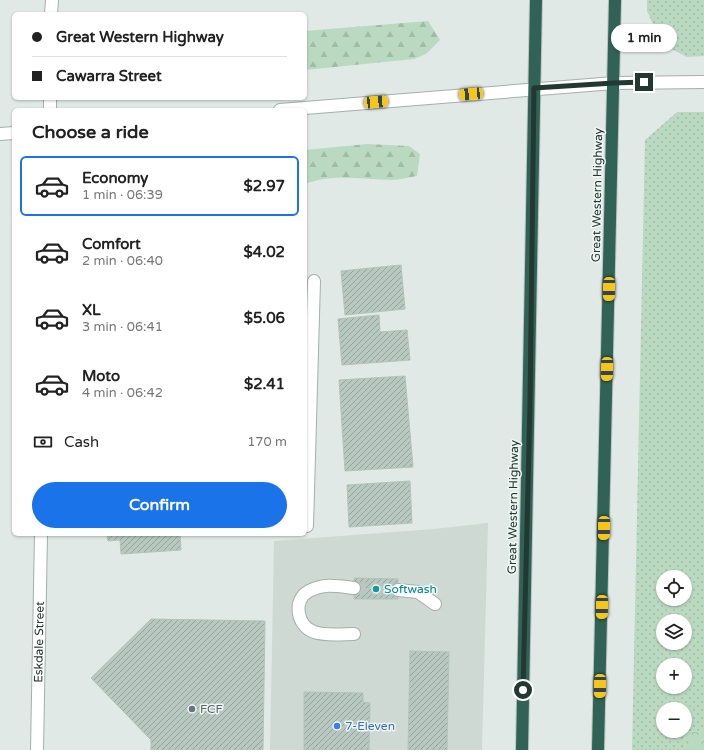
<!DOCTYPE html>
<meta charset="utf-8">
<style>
body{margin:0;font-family:"Varela Round",sans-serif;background:#f2f2f2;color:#222;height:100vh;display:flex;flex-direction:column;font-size:15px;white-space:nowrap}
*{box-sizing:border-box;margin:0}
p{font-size:13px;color:#767676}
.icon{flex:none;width:22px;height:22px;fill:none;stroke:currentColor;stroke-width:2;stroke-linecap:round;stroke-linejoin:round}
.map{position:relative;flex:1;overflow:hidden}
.panel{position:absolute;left:12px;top:108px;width:295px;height:428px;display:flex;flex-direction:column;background:#fff;border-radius:6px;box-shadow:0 1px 3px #0004}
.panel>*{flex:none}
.hud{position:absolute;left:12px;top:12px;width:295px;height:88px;border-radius:6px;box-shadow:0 1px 3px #0004;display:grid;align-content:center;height:88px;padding:0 20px;background:#fff}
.controls{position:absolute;left:656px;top:570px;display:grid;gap:8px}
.controls a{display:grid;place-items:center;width:36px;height:36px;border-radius:50%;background:#fff;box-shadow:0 1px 3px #0004;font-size:20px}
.end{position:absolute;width:18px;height:18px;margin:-9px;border:5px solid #223831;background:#fff;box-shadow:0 0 0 2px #fff}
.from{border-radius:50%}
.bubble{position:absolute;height:28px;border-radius:14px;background:#fff;box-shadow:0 1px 3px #0004;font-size:13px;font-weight:800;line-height:28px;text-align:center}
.car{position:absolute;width:12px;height:24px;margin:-12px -6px;border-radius:5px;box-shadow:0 0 3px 1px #0007;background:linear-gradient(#f5c518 24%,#345 0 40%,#f5c518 0 76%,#345 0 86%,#f5c518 0)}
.hud b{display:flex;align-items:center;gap:14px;height:38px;font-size:15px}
.hud b+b{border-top:1px solid #e0e0e0}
.hud i{width:10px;height:10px;background:#222}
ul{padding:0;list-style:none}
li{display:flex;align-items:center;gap:12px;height:60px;margin:0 8px 6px;padding:0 12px;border:2px solid transparent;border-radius:6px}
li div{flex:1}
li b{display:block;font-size:15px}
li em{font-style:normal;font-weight:800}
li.on{border-color:#1a73e8}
li>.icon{width:36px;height:36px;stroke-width:1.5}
h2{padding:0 20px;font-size:18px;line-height:48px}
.pay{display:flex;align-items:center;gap:10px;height:44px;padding:0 20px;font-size:15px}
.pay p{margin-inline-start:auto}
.button{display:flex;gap:8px;margin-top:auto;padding:8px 20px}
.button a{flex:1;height:46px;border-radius:24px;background:#1a73e8;color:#fff;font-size:16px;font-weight:800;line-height:46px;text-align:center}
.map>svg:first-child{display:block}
.built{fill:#ced9d4}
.grass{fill:url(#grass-dots);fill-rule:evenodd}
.forest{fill:url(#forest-firs)}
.park{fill:url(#park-crowns)}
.building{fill:url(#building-hatch);stroke:#b3c2bb}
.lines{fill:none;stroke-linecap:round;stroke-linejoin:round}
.minor-tunnel{stroke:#bac6c1;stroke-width:12;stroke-dasharray:12 6;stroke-linecap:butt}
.minor-casing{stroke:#a3b0ab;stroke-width:14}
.highway-casing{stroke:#bdc3c1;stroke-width:14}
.minor{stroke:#fff;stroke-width:12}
.highway{stroke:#306256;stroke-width:12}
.route{stroke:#223831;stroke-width:5}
.culture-dot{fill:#0f9aa8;stroke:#f0f6f3;stroke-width:1.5}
.worship-dot{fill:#6b7280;stroke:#f0f6f3;stroke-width:1.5}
.shop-dot{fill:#3f7fe0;stroke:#f0f6f3;stroke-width:1.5}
.labels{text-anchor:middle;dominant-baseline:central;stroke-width:3;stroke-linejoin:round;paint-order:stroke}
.street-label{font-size:12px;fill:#223831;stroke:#f0f6f3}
.culture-label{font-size:12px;fill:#0d838f;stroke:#f0f6f3;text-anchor:start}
.worship-label{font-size:12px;fill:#5b616d;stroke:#f0f6f3;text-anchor:start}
.shop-label{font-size:12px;fill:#366cbe;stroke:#f0f6f3;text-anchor:start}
</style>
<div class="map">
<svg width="704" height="750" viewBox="0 0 704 750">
<defs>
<pattern id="grass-dots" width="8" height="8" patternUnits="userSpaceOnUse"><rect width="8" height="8" fill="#bad9c1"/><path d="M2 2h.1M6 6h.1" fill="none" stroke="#a0bba6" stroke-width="1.8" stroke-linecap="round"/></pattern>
<pattern id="forest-firs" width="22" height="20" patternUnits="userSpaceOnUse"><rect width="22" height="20" fill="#bad9c1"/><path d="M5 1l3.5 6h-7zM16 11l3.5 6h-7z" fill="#a0bba6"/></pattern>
<pattern id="park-crowns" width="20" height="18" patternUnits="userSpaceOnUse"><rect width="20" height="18" fill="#bad9c1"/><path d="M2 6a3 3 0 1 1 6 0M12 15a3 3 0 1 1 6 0" fill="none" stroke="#a0bba6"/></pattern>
<pattern id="building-hatch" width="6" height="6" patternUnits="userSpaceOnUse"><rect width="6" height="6" fill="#b8c7c0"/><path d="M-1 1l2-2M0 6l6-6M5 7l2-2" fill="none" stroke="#95a39d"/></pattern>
</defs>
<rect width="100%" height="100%" fill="#e0e9e5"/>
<!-- built -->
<path class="built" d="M 488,523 L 482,750 L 270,750 L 274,541 L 434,529 Z"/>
<!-- grass -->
<path class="grass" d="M 647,0 L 704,0 L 704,56 L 687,57 L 662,44 L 647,11 Z
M 677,112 L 704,112 L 704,732 L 686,731 L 685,750 L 632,750 L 645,140 ZM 663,577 L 685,577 L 685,599 L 663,599 ZM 663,621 L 685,621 L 685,643 L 663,643 ZM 663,665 L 685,665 L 685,687 L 663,687 ZM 663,709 L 685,709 L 685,731 L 663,731 Z"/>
<!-- forest -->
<path class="forest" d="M 428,21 L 440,40 L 426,54 L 414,59 L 305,70 L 305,31 Z
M 367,144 L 409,146 L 420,154 L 417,176 C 409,177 400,180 392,180 C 363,180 334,173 305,184 L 305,150 Z"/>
<!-- park -->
<path class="park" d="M 686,731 L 704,732 L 704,750 L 685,750 Z"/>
<!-- building -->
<path class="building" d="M 401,265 L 405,309 L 345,315 L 341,271 Z
M 379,315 L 380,332 L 407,330 L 410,360 L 342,365 L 338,319 Z
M 405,376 L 413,467 L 345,471 L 339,380 Z
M 410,481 L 412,523 L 349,527 L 347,485 Z
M 107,534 L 180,534 L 181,550 L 121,554 L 120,540 L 108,541 Z
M 354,578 L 398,579 L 398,599 L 354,599 Z
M 151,619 L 265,621 L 263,750 L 151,750 L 151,740 L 91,678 Z
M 410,651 L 449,652 L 447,750 L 408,750 Z
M 304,692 L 363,693 L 363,702 L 370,703 L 369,750 L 304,750 Z"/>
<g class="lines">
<!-- minor-tunnel -->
<path class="minor-tunnel" d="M 354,588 L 398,590"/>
<!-- minor casing -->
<g class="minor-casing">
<g id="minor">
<path d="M 51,14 L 52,0"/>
<path d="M 50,110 L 50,98"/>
<path d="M 280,110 L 614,83 L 704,82"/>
<path d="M 0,134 L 14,133"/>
<path d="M 307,526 L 314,281"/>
<path d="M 398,590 L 418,592 L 435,604"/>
<path d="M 354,634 C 343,634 324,636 314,632 C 297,626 292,600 309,591 C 325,583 337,586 354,588"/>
<path id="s1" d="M 37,750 L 41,534"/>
</g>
</g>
<!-- highway casing -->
<g class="highway-casing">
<path id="highway" d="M 522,750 L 536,0
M 598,750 L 615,0"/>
</g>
<!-- minor -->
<use href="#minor" class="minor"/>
<!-- highway -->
<use href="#highway" class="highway"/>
</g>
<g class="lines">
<!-- route -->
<path class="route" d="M 523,690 L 530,404 L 534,88 L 614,83 L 644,82"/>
</g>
<!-- markers -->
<circle class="culture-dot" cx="376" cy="589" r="4"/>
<circle class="worship-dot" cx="192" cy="709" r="4"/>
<circle class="shop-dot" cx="337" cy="726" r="4"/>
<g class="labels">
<!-- street labels -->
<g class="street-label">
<text transform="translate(597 195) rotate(-89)">Great Western Highway</text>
<text transform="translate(513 507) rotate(-89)">Great Western Highway</text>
<text stroke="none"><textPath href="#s1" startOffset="108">Eskdale Street</textPath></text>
</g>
<!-- culture labels -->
<g class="culture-label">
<text x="384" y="589">Softwash</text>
</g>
<!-- worship labels -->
<g class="worship-label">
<text x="200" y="709">FCF</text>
</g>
<!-- shop labels -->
<g class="shop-label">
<text x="345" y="726">7-Eleven</text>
</g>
</g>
</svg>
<div class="controls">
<a><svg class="icon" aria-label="locate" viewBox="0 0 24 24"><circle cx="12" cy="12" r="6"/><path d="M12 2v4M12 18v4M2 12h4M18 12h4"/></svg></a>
<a><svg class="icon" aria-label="layers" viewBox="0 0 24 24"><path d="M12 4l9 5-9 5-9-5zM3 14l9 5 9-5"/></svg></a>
<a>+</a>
<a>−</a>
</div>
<i class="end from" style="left:523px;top:690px"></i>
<i class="end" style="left:644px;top:82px"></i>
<div class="bubble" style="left:611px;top:24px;width:66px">1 min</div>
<i class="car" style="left:471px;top:94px;rotate:265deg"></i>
<i class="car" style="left:376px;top:102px;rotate:85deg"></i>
<i class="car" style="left:609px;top:289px;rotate:181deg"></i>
<i class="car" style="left:607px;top:369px;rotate:181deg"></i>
<i class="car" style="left:604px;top:528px;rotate:181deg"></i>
<i class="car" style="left:602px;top:607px;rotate:181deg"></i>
<i class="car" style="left:600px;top:686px;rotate:181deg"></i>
<div class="hud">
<b><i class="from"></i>Great Western Highway</b>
<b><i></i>Cawarra Street</b>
</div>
<section class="panel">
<h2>Choose a ride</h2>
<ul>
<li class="on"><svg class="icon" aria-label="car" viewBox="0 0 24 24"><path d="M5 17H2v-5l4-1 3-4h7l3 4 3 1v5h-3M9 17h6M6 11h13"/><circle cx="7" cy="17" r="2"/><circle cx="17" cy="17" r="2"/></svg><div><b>Economy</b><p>1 min · 06:39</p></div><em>$2.97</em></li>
<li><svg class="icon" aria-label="car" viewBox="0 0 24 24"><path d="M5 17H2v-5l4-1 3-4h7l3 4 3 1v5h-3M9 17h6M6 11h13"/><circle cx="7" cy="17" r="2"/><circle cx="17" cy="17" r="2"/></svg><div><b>Comfort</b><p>2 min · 06:40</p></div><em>$4.02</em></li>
<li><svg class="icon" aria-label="car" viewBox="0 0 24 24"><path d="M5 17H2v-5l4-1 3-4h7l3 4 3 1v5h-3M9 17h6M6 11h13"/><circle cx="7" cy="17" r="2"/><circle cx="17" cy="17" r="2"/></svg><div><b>XL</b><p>3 min · 06:41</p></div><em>$5.06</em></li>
<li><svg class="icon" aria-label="car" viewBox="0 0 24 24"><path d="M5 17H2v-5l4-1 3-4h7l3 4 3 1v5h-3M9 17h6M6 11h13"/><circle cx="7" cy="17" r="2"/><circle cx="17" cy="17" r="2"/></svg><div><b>Moto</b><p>4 min · 06:42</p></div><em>$2.41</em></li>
</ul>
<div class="pay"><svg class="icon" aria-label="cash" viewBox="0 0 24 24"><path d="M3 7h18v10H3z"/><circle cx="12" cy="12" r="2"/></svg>Cash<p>170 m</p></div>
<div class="button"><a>Confirm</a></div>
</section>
</div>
